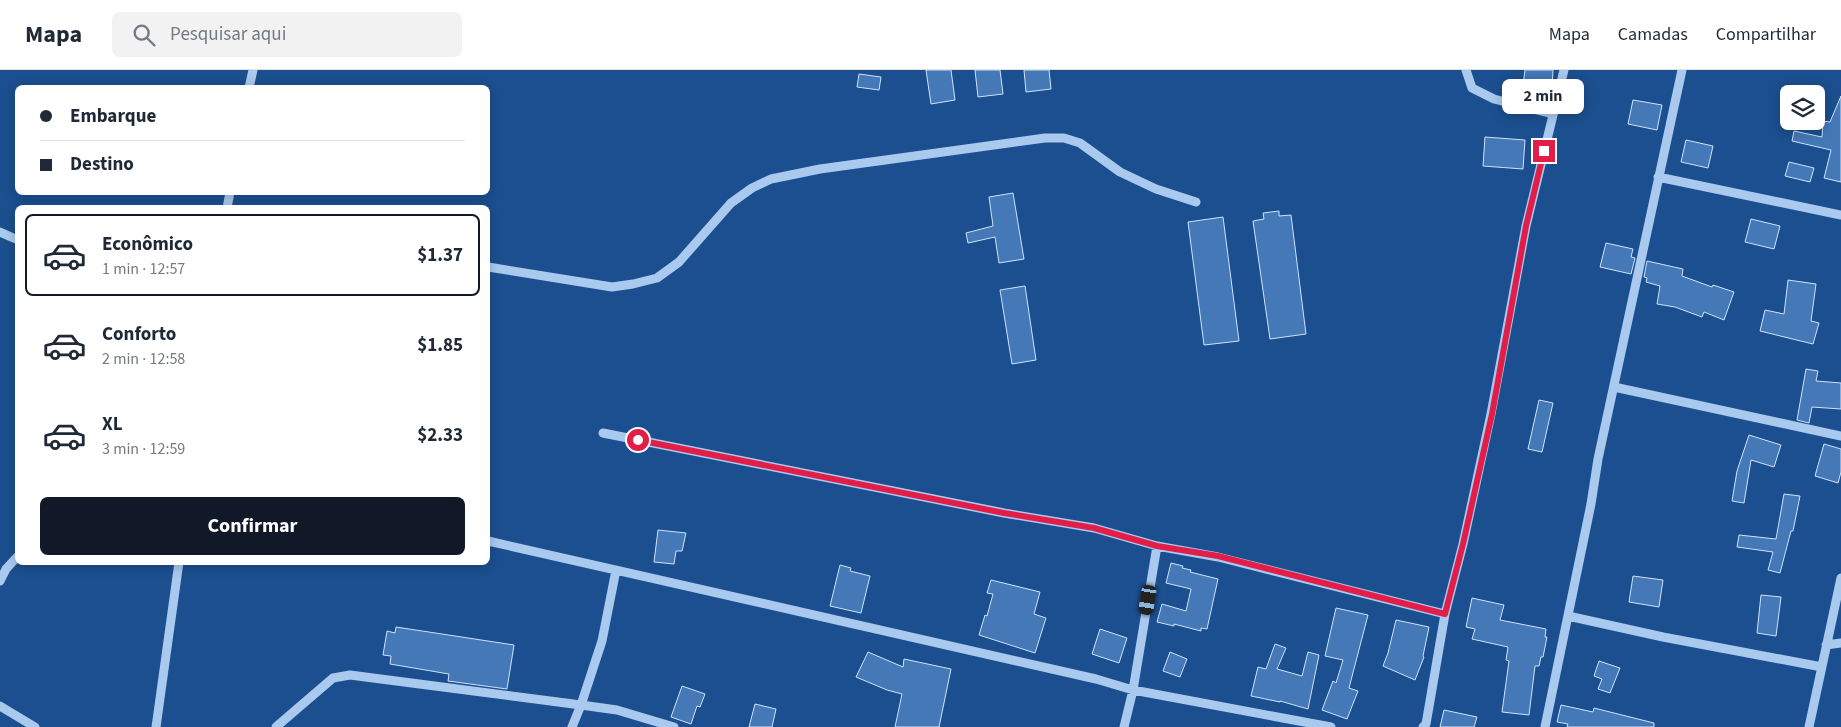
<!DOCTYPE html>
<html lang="pt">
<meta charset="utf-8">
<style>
body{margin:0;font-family:"Source Sans 3",sans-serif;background:#f2f2f3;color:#1f2937;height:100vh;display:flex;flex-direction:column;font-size:19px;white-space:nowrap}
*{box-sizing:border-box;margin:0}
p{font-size:16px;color:#747a83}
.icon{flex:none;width:28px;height:28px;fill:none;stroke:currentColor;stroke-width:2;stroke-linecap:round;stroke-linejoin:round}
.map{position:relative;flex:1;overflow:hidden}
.details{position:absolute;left:15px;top:135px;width:475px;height:360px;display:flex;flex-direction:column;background:#fff;border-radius:8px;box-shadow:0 2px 12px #0003}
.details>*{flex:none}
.hud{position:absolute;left:15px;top:15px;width:475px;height:110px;border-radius:8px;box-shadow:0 2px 12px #0003;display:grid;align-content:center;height:110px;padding:0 25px;background:#fff}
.controls{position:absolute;left:1780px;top:15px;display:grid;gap:10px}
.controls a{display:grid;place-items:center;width:45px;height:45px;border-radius:8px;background:#fff;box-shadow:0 2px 12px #0003;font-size:25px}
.end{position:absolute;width:22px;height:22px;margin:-11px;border:6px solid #e11d48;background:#fff;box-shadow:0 0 0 2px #fff}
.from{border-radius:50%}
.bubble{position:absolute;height:35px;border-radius:8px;background:#fff;box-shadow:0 2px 12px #0003;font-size:16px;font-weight:700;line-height:35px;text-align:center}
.car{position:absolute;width:15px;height:30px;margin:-15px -8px;border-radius:6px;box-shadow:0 0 4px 1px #0007;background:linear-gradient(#222 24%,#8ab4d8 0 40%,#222 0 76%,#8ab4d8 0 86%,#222 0)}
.hud b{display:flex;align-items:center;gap:18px;height:48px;font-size:19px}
.hud b+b{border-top:1px solid #e0e1e3}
.hud i{width:12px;height:12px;background:#1f2937}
ul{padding:9px 0 0;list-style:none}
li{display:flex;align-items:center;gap:15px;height:82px;margin:0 10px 8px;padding:0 15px;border:2px solid transparent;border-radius:8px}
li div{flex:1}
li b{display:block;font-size:19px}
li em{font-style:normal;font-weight:700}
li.selected{border-color:#111827}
li>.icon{width:45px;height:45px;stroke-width:1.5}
.primary-button{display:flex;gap:10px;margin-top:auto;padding:10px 25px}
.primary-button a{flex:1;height:58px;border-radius:8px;background:#111827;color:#fff;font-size:20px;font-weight:700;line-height:58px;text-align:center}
header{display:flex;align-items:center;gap:30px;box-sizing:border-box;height:70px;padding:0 25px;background:#fff;border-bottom:1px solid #e0e1e3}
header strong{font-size:24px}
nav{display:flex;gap:28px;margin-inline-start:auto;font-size:18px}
.search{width:350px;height:45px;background:#f2f2f3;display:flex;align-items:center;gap:12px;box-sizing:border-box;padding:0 18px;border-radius:8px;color:#747a83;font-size:19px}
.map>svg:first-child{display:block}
.building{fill:#4478b7;stroke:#cfe3fa}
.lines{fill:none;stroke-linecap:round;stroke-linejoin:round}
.minor{stroke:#a9c9ee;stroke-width:9}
.route{stroke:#e11d48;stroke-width:6}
</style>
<header>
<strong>Mapa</strong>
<div class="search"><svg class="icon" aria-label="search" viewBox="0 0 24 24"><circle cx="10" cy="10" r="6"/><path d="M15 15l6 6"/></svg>Pesquisar aqui</div>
<nav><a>Mapa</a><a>Camadas</a><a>Compartilhar</a></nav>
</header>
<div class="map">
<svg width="1841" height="657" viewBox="0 0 1841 657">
<rect width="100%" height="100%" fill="#1b4f8f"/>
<!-- building -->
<path class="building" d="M 926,0 L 951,0 L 955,30 L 931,34 Z
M 975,0 L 1000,0 L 1003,24 L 978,27 Z
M 1024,0 L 1049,0 L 1051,19 L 1026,22 Z
M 1525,0 L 1553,0 L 1552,17 L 1523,15 Z
M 859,4 L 881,7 L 879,20 L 857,17 Z
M 1841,26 L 1841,112 L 1824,108 L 1831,80 L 1792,71 L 1794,61 L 1822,67 L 1823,51 L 1830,52 Z
M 1633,30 L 1662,35 L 1657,60 L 1628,54 Z
M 1485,67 L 1525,70 L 1523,99 L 1483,96 Z
M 1686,70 L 1713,76 L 1708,98 L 1681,92 Z
M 1789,92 L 1814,98 L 1810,112 L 1785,106 Z
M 1013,123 L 1024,189 L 999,193 L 995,167 L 968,173 L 966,163 L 993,156 L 989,127 Z
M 1279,141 L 1279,146 L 1291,145 L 1306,264 L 1270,269 L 1253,151 L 1264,149 L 1263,143 Z
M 1223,147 L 1239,271 L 1204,275 L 1188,152 Z
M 1751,149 L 1780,156 L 1774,179 L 1745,172 Z
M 1606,173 L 1633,179 L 1631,187 L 1635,188 L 1631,204 L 1600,197 Z
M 1647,191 L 1683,199 L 1682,206 L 1712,217 L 1713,215 L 1734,222 L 1724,250 L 1704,242 L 1702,247 L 1675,237 L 1657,234 L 1660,216 L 1646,212 L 1647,208 L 1644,207 Z
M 1788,210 L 1816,214 L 1811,251 L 1819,253 L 1813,274 L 1760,261 L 1765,240 L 1784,244 Z
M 1025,216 L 1036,290 L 1012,294 L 1000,220 Z
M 1806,299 L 1818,301 L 1816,311 L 1841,313 L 1841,339 L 1812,337 L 1809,353 L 1797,350 Z
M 1539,330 L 1553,333 L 1542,382 L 1528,379 Z
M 1749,365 L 1781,375 L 1774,397 L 1751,390 L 1744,433 L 1732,431 L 1737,401 Z
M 1824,374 L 1841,379 L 1841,402 L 1838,413 L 1815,406 Z
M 1784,424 L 1800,426 L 1793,461 L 1791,461 L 1780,503 L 1768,500 L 1773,482 L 1737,477 L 1739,465 L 1776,469 Z
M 658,460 L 686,463 L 682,481 L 676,481 L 674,494 L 654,492 Z
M 1171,493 L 1183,496 L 1182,498 L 1191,500 L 1190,502 L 1218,509 L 1207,559 L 1201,558 L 1201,561 L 1174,554 L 1174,556 L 1157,552 L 1162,534 L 1186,541 L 1191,519 L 1166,513 Z
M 840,495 L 851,498 L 850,501 L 870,506 L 861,543 L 830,536 Z
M 1633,506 L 1663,510 L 1659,537 L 1629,532 Z
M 991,510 L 1040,522 L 1034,544 L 1046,548 L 1035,583 L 979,565 L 985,545 L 987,546 L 993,524 L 987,523 Z
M 1761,525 L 1781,527 L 1776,566 L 1757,563 Z
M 1472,528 L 1504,535 L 1500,550 L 1546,559 L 1545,567 L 1547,567 L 1543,587 L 1541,587 L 1539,596 L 1535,596 L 1529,645 L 1502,642 L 1509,591 L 1506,590 L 1508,577 L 1472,569 L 1475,559 L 1466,557 Z
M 1336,538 L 1368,545 L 1349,618 L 1358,621 L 1347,649 L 1322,640 L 1333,611 L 1336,613 L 1343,590 L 1325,586 Z
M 1396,550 L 1429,557 L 1423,586 L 1424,587 L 1415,610 L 1383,596 L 1388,583 Z
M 396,557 L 514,575 L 507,619 L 448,611 L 449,604 L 390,594 L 391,586 L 383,585 L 387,561 L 395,563 Z
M 1100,559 L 1127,568 L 1119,593 L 1092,584 Z
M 1275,574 L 1286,578 L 1277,599 L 1302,606 L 1308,582 L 1319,585 L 1308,639 L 1280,631 L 1280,632 L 1251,626 L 1258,597 L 1266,599 Z
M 868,582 L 903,597 L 904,589 L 951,599 L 939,657 L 895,657 L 902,624 L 887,620 L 856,607 Z
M 1170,582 L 1187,589 L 1180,607 L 1163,601 Z
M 1599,591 L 1620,598 L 1610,623 L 1598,619 L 1602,609 L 1594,606 Z
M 682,616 L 705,624 L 700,637 L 697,636 L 691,654 L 671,647 Z
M 755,634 L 776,639 L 772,657 L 749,657 Z
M 1561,635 L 1593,642 L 1594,638 L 1654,653 L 1654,657 L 1567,657 L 1568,654 L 1557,652 Z
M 1444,640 L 1477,647 L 1474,657 L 1440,657 Z"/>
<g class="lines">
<!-- minor -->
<path class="minor" d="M 1466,0 L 1472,18 L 1494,29 L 1553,44
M 249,18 L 253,0
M 1658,107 L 1841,145
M 227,138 L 230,122
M 0,162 L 18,170
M 488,197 L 612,217 L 633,214 L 657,208 L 679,192 L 731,133 L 752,118 L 771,109 L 820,99 L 1045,68 L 1064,68 L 1080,73 L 1120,102 L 1156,119 L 1196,132
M 1614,317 L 1841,366
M 603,363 L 1004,443 L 1094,458 L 1157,476 L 1218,487 L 1445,544
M 488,471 L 1096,609 L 1133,620 L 1331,657
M 0,511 L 6,499 L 18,486
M 1568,546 L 1663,567 L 1822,597
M 1826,575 L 1841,573
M 0,636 L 35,657
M 156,657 L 179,492
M 276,657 L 333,608 L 350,605 L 581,635 L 602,571 L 616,500
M 572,657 L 581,635 L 617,640 L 674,657
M 1124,657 L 1133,620 L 1157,476
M 1423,657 L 1426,654 L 1445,544 L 1463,474 L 1491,344 L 1526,156 L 1564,0
M 1545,657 L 1591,434 L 1598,389 L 1682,0
M 1809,657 L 1841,508"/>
</g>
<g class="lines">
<!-- route -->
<path class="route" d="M 638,370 L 1004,443 L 1094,458 L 1157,476 L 1218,486 L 1445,544 L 1463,474 L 1492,344 L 1526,156 L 1544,81"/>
</g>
</svg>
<div class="controls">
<a><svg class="icon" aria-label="layers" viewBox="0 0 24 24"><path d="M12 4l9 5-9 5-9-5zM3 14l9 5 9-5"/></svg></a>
</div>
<i class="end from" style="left:638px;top:370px"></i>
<i class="end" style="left:1544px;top:81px"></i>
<div class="bubble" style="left:1502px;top:9px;width:82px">2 min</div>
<i class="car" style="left:1148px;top:530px;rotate:189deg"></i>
<div class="hud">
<b><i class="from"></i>Embarque</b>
<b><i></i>Destino</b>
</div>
<section class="details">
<ul>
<li class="selected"><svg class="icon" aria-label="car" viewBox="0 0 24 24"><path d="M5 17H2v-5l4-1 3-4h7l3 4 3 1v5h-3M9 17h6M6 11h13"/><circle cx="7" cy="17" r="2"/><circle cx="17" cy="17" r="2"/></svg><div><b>Econômico</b><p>1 min · 12:57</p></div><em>$1.37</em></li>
<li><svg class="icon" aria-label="car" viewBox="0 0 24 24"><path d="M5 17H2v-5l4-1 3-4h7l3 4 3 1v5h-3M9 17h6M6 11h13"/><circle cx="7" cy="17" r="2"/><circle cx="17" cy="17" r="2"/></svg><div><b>Conforto</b><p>2 min · 12:58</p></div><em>$1.85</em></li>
<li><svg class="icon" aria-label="car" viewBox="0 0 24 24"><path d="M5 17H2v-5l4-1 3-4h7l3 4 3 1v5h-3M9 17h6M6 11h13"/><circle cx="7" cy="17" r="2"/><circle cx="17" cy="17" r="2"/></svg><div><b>XL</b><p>3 min · 12:59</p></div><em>$2.33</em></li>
</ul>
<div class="primary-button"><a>Confirmar</a></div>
</section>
</div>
